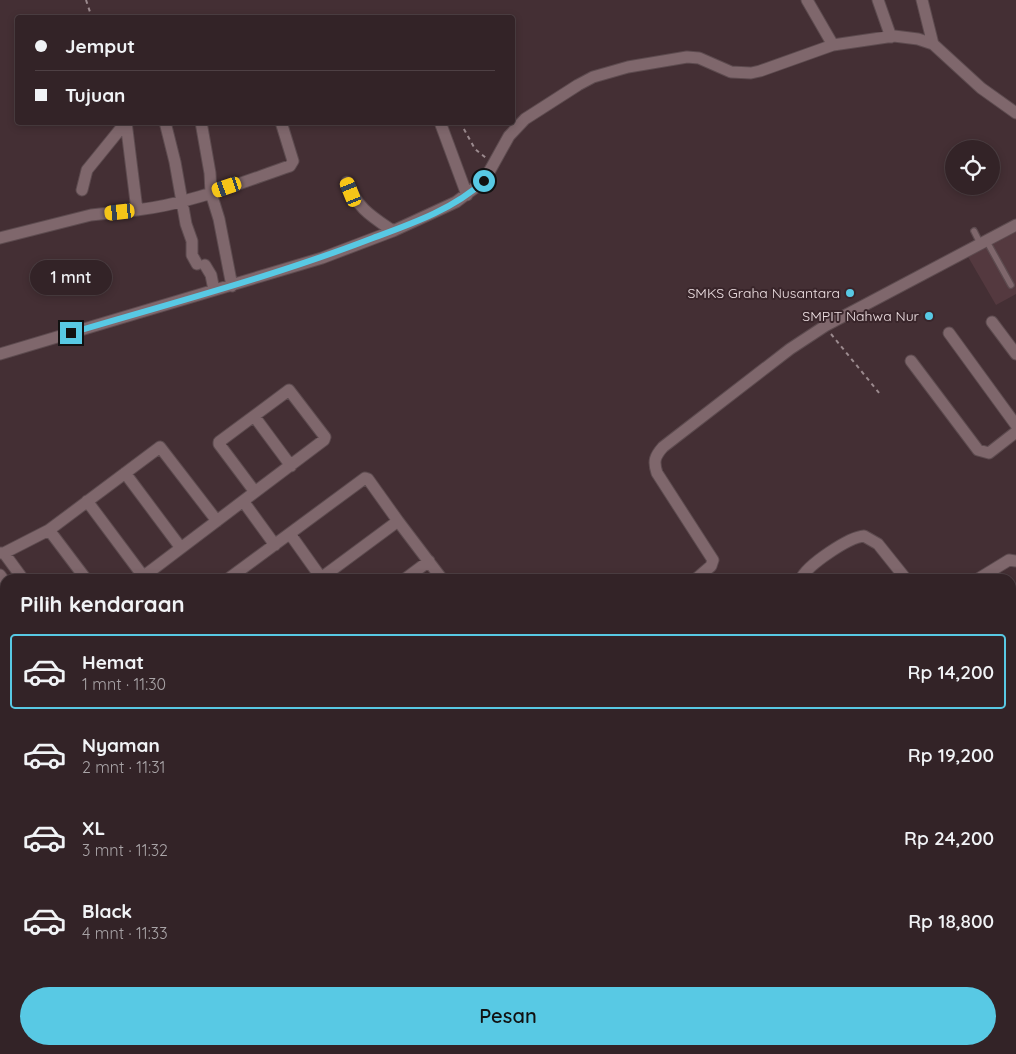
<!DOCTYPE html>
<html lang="id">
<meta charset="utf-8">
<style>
body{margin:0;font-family:Quicksand,sans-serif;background:#3b2b2f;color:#f1f3f6;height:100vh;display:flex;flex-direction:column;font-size:19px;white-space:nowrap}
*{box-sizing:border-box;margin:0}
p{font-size:16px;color:#a9a4a7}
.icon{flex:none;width:28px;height:28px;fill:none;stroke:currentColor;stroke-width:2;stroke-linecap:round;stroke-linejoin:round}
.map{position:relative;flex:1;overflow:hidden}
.sheet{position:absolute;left:0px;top:574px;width:1016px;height:481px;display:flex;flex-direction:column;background:#332327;border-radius:15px 15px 0 0;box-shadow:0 2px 8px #0003,0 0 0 1px #4e4044}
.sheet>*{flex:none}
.top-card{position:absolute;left:15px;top:15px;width:500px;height:110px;border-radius:5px;box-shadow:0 2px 8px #0003,0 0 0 1px #4e4044;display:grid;align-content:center;height:110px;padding:0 20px;background:#332327}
.tools{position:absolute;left:945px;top:140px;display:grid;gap:10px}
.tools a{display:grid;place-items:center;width:55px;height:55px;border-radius:50%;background:#332327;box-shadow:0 2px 8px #0003,0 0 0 1px #4e4044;font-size:25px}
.end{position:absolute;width:22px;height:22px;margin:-11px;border:6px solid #58c9e4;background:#111;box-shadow:0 0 0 2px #111}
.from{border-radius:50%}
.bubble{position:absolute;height:35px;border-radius:18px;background:#332327;box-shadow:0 2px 8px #0003,0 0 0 1px #4e4044;font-size:16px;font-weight:600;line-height:35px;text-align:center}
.car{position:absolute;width:15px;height:30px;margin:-15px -8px;border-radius:6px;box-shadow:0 0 4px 1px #0007;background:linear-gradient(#f5c518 24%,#345 0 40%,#f5c518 0 76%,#345 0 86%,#f5c518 0)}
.top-card b{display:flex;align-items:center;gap:18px;height:48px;font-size:19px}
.top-card b+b{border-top:1px solid #4e4044}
.top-card i{width:12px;height:12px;background:#f1f3f6}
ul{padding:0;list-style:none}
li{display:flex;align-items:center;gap:15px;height:75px;margin:0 10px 8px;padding:0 10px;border:2px solid transparent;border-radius:5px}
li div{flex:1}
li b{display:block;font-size:19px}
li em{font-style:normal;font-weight:600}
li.selected{border-color:#58c9e4}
li>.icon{width:45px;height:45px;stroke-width:1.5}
h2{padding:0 20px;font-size:22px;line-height:60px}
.action{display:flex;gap:10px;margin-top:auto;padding:10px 20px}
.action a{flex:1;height:58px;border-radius:30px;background:#58c9e4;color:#111;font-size:20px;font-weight:600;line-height:58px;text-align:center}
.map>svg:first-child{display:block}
.built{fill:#54393f}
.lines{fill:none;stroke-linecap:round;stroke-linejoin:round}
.service-casing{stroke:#5d4b4f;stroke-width:8}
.minor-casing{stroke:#5d4b4f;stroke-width:13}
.path{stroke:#9b8a8e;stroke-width:2;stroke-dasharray:4 4;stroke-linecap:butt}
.service{stroke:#7f676c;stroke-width:5.5}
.minor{stroke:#7f676c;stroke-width:11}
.route{stroke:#58c9e4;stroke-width:6}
.poi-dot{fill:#58c9e4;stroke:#39252a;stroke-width:2}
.labels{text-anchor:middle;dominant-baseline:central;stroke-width:4;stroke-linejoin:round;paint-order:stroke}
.poi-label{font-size:14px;fill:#eee0e3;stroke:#39252a;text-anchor:end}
</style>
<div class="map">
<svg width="1016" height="1054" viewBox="0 0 1016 1054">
<rect width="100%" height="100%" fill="#442f34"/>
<!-- built -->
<path class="built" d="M 1016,227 L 1016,294 L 996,305 L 967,255 Z"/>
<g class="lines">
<!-- service casing -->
<g class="service-casing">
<path id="service" d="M 974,231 L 980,243
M 986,240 L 1011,285"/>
</g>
<!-- minor casing -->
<g class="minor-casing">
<path id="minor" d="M 807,0 L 833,45
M 878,0 L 891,37
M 922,0 L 933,44
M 165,122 L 175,162 L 186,224 L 192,241 L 192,255 L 197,264
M 201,122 L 210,173 L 211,193 L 219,219 L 232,286
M 440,122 L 467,195
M 347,182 C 357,208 371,216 393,231
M 82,190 L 87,170 L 126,122
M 137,210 C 189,204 240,183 290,166 L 293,161 L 281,122
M 0,238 L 91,215 L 137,210 L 126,122
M 205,265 L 211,275 L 214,290
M 992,322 L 1016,354
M 949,333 L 1016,425
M 0,354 L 322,258 L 393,231 L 456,202 L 484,181 L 509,136 L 525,119 L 578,85 L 593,77 L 628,67 L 687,57 L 699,58 L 731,72 L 751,73 L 760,71 L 833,45 L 894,36 L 918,39 L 933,44 L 981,88 L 1016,113
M 911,361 L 978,450 L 989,453 L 1016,432
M 254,416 L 291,466
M 125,473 L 181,548
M 87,501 L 143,576
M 243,501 L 275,545
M 49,530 L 86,579
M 290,534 L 322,579
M 0,553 L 4,553 L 49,530 L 160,447 L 217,521
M 4,553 L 23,579
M 0,575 L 5,582
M 321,578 L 398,521
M 140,579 L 255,492 L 219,444 L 219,442 L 289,390 L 325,437 L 324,440 L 255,492
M 228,579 L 365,478 L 368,479 L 398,521 L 442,579
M 405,579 L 429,561
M 696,579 L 711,566 L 713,560 L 657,473 C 653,461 655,456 663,447 L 790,349 L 825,326 L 1016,225
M 801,579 C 807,565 849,537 864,536 L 878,544 L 906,579
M 978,579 L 1009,560 L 1016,561
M 0,635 L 5,632
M 0,727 L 5,723
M 1011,736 L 1016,743
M 0,738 L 5,745
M 0,830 L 5,827
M 1011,886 L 1016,885
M 0,907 L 5,904
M 1011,920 L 1016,922
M 0,964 L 5,961
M 0,1019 L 5,1016
M 188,1050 L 191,1054
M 236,1050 L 239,1054
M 288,1050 L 291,1054
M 356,1050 L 359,1054
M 378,1050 L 381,1054
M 650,1050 L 653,1054
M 722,1050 L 725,1054
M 61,1054 L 66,1050
M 154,1054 L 159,1050
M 301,1054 L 306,1050
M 452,1054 L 457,1050
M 538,1054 L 543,1050
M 633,1054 L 639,1050"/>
</g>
<!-- path -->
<path class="path" d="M 86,0 L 92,18
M 460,122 L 475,149 L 486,158
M 831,334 L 880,394"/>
<!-- service -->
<use href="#service" class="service"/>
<!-- minor -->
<use href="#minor" class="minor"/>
</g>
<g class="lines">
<!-- route -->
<path class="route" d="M 71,333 C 172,303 275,276 373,238 C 411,224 454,209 484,181"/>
</g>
<!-- markers -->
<g class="poi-dot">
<circle cx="850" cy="293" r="5"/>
<circle cx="929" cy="316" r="5"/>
</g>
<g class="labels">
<!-- poi labels -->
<g class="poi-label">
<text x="840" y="293">SMKS Graha Nusantara</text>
<text x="919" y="316">SMPIT Nahwa Nur</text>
</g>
</g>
</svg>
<div class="tools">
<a><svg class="icon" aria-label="locate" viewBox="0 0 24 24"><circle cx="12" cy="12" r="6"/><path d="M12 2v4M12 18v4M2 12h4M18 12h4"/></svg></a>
</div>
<i class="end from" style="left:484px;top:181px"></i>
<i class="end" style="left:71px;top:333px"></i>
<div class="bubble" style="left:30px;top:260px;width:82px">1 mnt</div>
<i class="car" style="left:227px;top:187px;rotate:251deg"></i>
<i class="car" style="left:351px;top:192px;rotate:338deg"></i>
<i class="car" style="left:120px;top:212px;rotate:264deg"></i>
<div class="top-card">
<b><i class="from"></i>Jemput</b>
<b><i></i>Tujuan</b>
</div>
<section class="sheet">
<h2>Pilih kendaraan</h2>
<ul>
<li class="selected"><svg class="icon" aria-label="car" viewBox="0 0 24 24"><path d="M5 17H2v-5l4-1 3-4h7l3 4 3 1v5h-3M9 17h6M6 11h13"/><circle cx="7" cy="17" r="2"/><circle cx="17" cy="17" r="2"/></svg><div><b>Hemat</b><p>1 mnt · 11:30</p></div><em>Rp 14,200</em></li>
<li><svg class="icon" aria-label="car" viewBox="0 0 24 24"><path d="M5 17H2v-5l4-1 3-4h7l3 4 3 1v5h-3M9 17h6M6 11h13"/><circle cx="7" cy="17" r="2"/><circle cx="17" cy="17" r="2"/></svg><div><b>Nyaman</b><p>2 mnt · 11:31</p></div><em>Rp 19,200</em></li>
<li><svg class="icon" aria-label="car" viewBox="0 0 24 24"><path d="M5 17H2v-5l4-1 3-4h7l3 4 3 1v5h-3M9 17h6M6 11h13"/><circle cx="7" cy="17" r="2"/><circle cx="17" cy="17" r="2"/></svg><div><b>XL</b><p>3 mnt · 11:32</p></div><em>Rp 24,200</em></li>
<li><svg class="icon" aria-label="car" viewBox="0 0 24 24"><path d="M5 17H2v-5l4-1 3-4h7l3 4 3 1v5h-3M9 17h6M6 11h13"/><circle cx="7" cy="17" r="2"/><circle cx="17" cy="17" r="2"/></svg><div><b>Black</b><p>4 mnt · 11:33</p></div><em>Rp 18,800</em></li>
</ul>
<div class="action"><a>Pesan</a></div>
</section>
</div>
